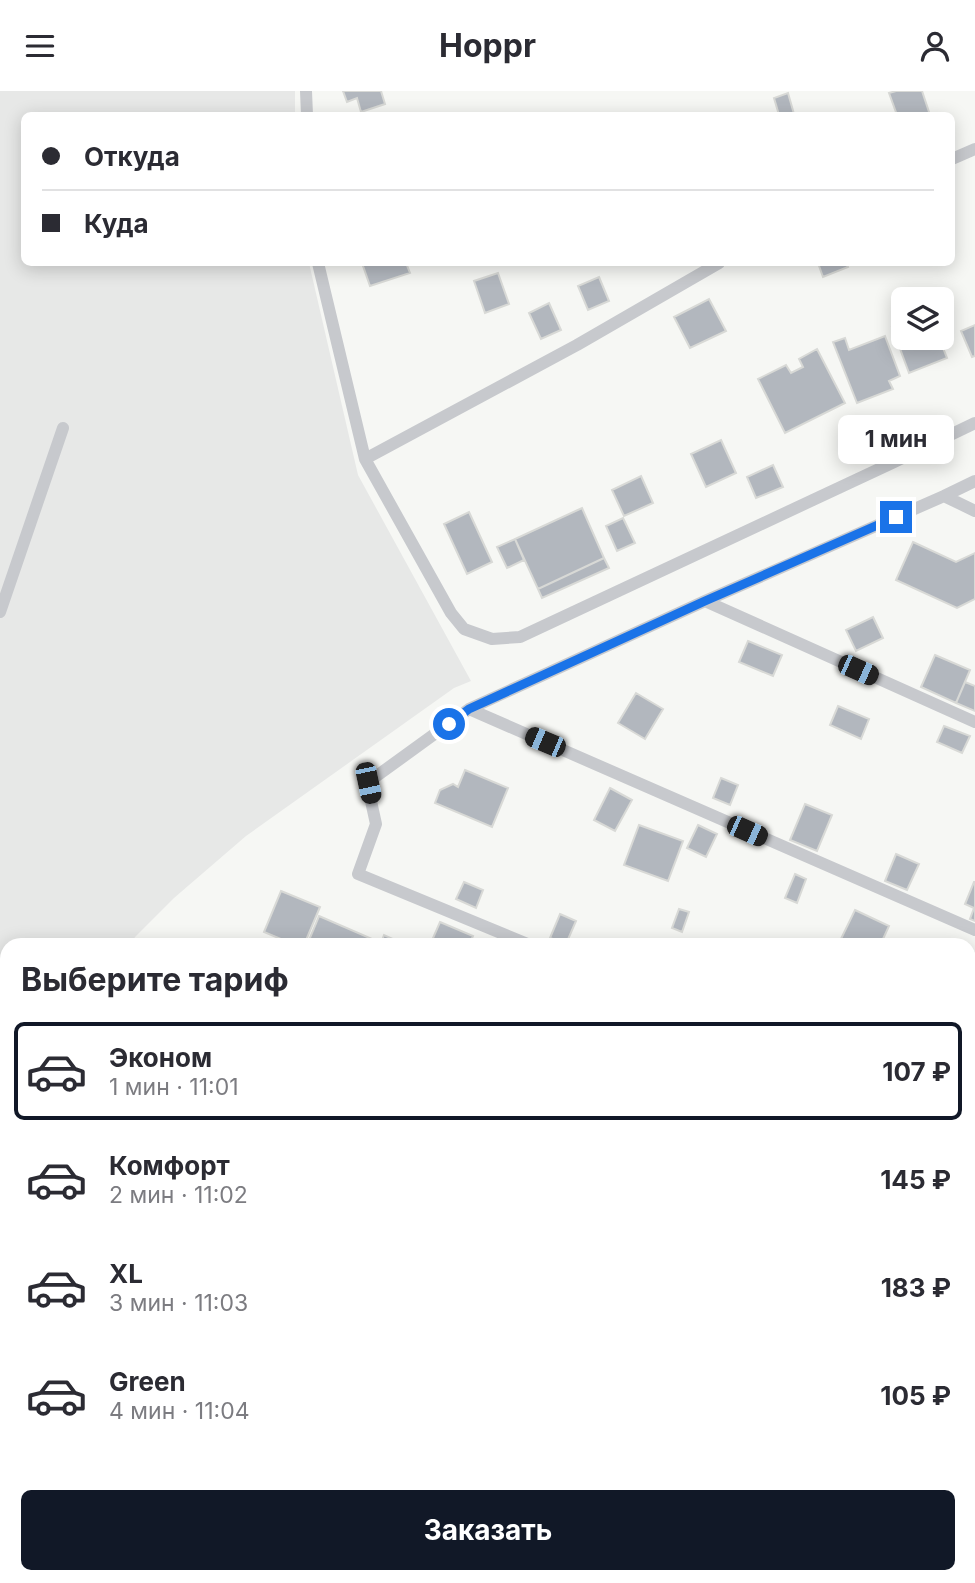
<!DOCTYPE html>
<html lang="ru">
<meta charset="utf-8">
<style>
body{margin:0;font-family:Inter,sans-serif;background:#f7f7f7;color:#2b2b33;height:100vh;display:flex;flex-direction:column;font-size:26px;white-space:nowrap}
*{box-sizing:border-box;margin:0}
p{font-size:23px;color:#7c7c81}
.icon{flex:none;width:38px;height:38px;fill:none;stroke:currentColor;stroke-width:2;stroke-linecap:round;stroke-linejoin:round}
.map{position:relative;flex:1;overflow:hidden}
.drawer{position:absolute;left:0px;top:847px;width:976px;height:646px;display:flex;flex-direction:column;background:#fff;border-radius:21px 21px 0 0;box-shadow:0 4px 18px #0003}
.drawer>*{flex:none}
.top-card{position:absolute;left:21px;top:21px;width:934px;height:154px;border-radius:10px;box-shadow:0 4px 18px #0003;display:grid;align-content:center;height:154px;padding:0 21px;background:#fff}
.controls{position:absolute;left:891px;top:196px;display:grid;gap:14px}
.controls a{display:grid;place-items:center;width:63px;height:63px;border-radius:10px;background:#fff;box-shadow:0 4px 18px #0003;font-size:35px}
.end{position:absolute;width:32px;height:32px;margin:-16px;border:9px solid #1a73e8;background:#fff;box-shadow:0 0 0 4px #fff}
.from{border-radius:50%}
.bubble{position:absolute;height:49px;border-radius:10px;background:#fff;box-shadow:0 4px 18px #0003;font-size:23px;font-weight:700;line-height:49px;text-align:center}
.car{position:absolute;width:21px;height:42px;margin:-21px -10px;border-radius:9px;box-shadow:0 0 5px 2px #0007;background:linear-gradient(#222 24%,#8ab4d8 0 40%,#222 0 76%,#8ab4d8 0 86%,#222 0)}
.top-card b{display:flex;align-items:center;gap:24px;height:66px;font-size:26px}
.top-card b+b{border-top:2px solid #e1e1e2}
.top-card i{width:18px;height:18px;background:#2b2b33}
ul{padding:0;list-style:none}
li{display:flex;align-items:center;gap:21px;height:98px;margin:0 14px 10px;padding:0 7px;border:4px solid transparent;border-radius:10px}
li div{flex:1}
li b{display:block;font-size:26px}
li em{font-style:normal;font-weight:700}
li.current{border-color:#111827}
li>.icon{width:63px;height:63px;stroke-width:1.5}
h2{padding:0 21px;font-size:32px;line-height:84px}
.button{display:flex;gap:14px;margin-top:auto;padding:14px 21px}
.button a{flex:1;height:80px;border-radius:10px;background:#111827;color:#fff;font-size:28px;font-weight:700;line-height:80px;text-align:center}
header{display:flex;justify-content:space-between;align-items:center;height:91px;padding:0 21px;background:#fff;font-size:32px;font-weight:700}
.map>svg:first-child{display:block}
.built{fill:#e7e8e7}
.building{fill:#b2b7be;stroke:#d8d9d6;stroke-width:2}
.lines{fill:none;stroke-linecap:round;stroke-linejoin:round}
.lane{stroke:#c7c9cd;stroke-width:12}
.route{stroke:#1a73e8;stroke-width:9}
</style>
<header><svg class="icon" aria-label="menu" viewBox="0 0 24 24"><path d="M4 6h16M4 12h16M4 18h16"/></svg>Hoppr<svg class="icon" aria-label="person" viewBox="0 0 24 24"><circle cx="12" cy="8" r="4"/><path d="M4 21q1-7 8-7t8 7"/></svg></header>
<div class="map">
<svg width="975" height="1492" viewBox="0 0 975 1492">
<rect width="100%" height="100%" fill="#f6f7f4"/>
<!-- built -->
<path class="built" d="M 0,0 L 295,0 L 295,24 L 24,24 L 24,172 L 309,172 L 358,384 L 471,590 L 454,597 L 246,745 L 174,807 L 135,846 L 131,854 L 7,854 L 7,1091 L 0,1104 Z"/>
<!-- building -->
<path class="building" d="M 343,0 L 381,0 L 385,13 L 361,21 L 357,7 L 347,11 Z
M 896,0 L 922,0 L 930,24 L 897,24 L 889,2 Z
M 788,2 L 794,23 L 779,24 L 774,7 Z
M 362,172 L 406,172 L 410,182 L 370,195 Z
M 818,172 L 846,172 L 848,176 L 823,186 Z
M 498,182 L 509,213 L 485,222 L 474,190 Z
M 599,186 L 609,210 L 588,219 L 578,195 Z
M 709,208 L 726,240 L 690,257 L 674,226 Z
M 549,212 L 561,239 L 541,248 L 529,222 Z
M 903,232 L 903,247 L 939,247 L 947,267 L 909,282 L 892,236 Z
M 975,234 L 975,265 L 972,266 L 961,240 Z
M 885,245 L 900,285 L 889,290 L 893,298 L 857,312 L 833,251 L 845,247 L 849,259 Z
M 817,258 L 845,312 L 785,342 L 758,288 L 786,274 L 791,282 L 803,276 L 799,268 Z
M 721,349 L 736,382 L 706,396 L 691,363 Z
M 773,374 L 783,396 L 756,407 L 747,386 Z
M 641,385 L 653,412 L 624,425 L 612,399 Z
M 582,417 L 604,467 L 538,498 L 515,448 Z
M 469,421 L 492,471 L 467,483 L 444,433 Z
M 623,427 L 635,452 L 617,460 L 606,435 Z
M 515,448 L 524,469 L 507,477 L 497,456 Z
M 913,451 L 956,471 L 975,462 L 975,508 L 957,517 L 896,489 Z
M 604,467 L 609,477 L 542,507 L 538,498 Z
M 873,526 L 883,547 L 856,560 L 846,539 Z
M 748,550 L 782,564 L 773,585 L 739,571 Z
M 935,564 L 970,579 L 956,612 L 921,596 Z
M 965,591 L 975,595 L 975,620 L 956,612 Z
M 636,602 L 663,618 L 645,648 L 618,632 Z
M 838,615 L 869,628 L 861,648 L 830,634 Z
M 944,635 L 970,645 L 962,662 L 937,651 Z
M 465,679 L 508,697 L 492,736 L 435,712 L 440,699 L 453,693 L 458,696 Z
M 721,687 L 738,694 L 730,714 L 713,707 Z
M 610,697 L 632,709 L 615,740 L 594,729 Z
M 805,713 L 832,724 L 817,760 L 790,749 Z
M 639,734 L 683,750 L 668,790 L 624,774 Z
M 698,734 L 717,743 L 706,766 L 687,757 Z
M 896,763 L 919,773 L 907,799 L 885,790 Z
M 795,783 L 806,788 L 797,812 L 785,807 Z
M 464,791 L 483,799 L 476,817 L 456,808 Z
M 974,791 L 975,791 L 975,830 L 970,828 L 974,817 L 965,813 Z
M 281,800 L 320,816 L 304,854 L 295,854 L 264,841 Z
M 679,818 L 689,821 L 682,841 L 672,837 Z
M 855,819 L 889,835 L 883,848 L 886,850 L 884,854 L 838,854 Z
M 560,823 L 576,830 L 566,853 L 550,847 Z
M 319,825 L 381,852 L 384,844 L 406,854 L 307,854 Z
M 440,831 L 473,845 L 469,854 L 430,854 Z
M 970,859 L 975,862 L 975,886 L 970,883 Z
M 970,1086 L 975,1088 L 975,1130 L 970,1127 Z
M 970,1348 L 975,1351 L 974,1375 L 970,1373 Z
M 7,1417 L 7,1453 L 0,1450 L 0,1435 Z
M 423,1486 L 443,1486 L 456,1492 L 420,1492 Z
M 830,1486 L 854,1486 L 851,1492 L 838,1492 L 829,1488 Z"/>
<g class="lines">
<!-- lane -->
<path class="lane" d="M 306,0 L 307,24
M 952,68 L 975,58
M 318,172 L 365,368 L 451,522 L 464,538 L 492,548 L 520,546 L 892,372 L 975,332
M 365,368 L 577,254 L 719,172
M 944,405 L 975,420
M 705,510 L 975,631
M 0,521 L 63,337
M 469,618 L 975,839
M 530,854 L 358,783 L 376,733 L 367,692 L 469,618 L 705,510 L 944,405 L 975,390
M 970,1042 L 975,1045
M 0,1132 L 7,1118
M 0,1260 L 7,1263
M 970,1264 L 975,1267
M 0,1475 L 7,1478
M 970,1483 L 975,1485
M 24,1486 L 38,1492
M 499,1486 L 513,1492"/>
</g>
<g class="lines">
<!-- route -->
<path class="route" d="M 449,633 L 469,618 L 705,510 L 896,426"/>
</g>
</svg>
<div class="controls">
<a><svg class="icon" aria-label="layers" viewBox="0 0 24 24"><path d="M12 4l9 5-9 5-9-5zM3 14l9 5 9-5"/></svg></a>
</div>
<i class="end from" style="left:449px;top:633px"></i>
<i class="end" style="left:896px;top:426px"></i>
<div class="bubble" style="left:838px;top:324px;width:116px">1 мин</div>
<i class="car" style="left:858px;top:579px;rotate:114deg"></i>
<i class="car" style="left:545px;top:651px;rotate:293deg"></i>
<i class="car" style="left:368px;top:692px;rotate:168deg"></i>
<i class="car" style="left:747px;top:740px;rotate:114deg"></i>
<div class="top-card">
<b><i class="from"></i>Откуда</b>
<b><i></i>Куда</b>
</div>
<section class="drawer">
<h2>Выберите тариф</h2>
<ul>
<li class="current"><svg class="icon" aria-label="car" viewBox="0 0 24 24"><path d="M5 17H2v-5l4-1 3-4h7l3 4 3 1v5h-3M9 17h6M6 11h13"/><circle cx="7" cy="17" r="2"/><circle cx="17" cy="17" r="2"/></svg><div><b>Эконом</b><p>1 мин · 11:01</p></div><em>107 ₽</em></li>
<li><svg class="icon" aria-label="car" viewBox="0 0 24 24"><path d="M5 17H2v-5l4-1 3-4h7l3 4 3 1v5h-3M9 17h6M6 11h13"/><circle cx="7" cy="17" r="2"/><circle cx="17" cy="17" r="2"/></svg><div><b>Комфорт</b><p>2 мин · 11:02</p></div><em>145 ₽</em></li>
<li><svg class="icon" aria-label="car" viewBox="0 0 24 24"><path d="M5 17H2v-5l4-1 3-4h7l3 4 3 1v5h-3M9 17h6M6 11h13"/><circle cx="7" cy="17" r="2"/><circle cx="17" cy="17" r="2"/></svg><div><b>XL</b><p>3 мин · 11:03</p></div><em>183 ₽</em></li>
<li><svg class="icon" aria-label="car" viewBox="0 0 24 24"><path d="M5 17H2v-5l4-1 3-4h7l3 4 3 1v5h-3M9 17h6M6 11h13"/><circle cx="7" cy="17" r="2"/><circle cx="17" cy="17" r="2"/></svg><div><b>Green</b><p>4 мин · 11:04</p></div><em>105 ₽</em></li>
</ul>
<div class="button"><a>Заказать</a></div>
</section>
</div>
